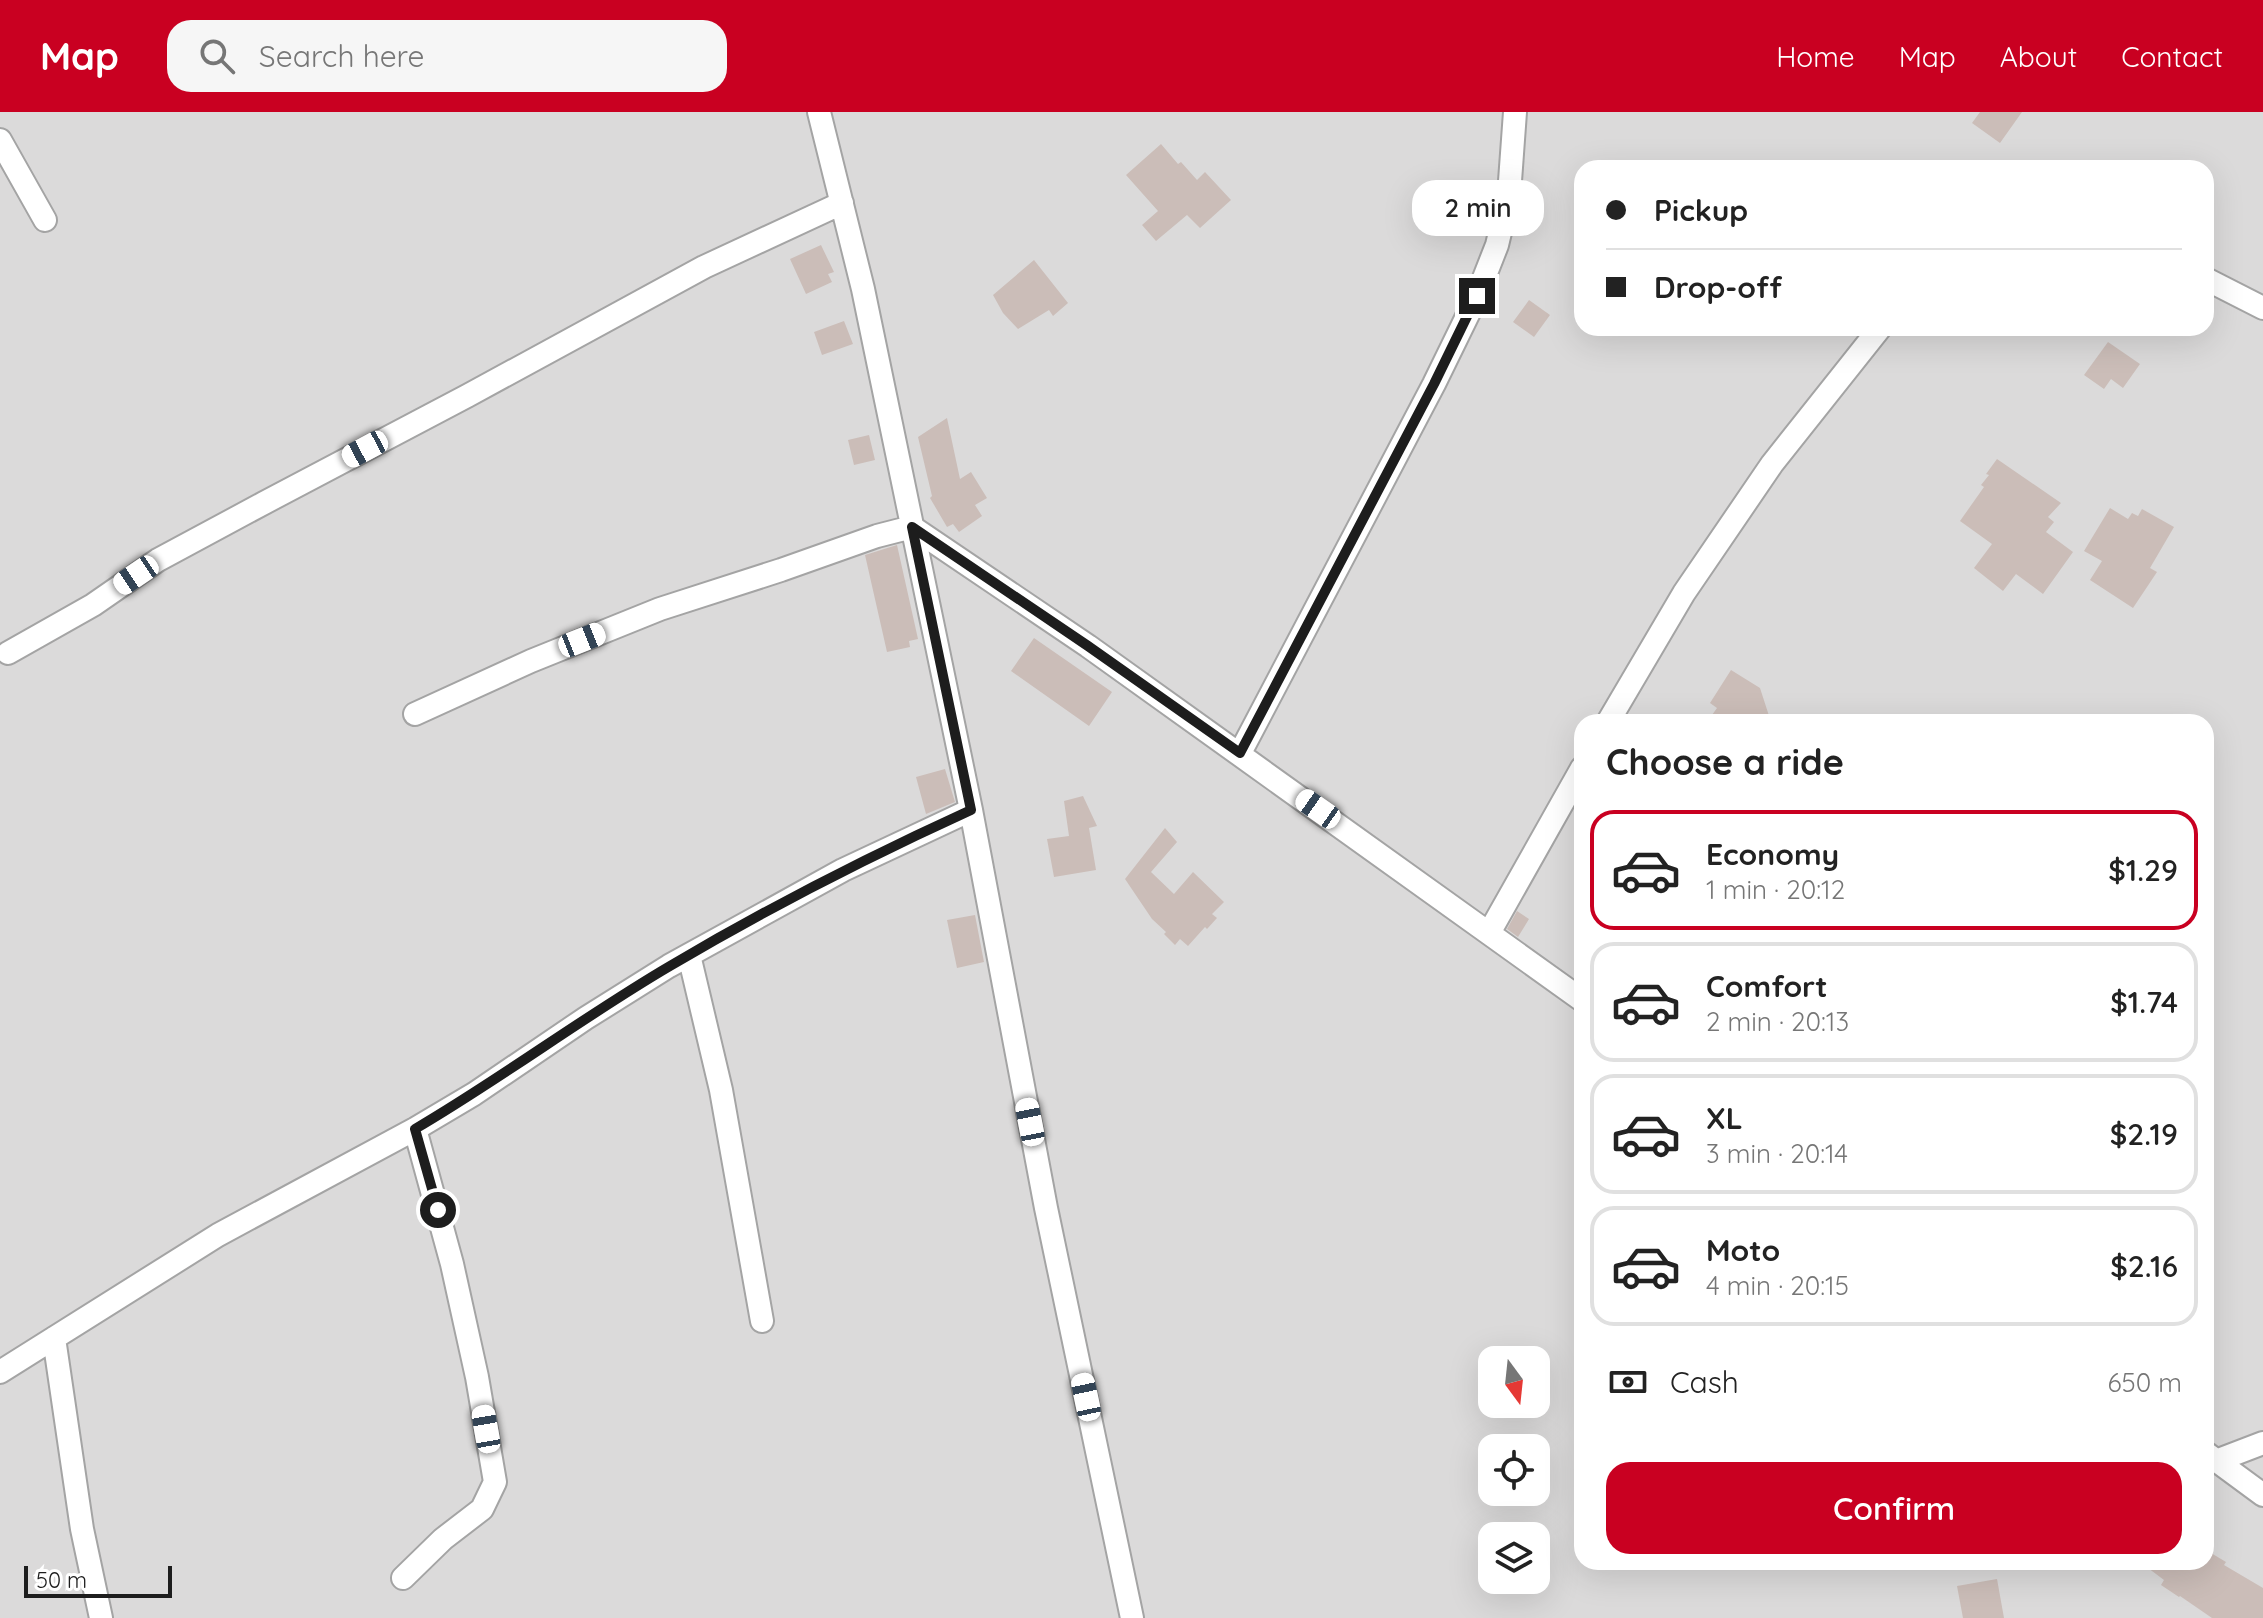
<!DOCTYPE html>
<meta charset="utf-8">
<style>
body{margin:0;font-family:Quicksand,sans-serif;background:#f6f6f6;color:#222;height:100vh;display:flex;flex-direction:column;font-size:30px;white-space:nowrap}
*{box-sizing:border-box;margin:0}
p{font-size:26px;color:#767676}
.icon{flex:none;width:44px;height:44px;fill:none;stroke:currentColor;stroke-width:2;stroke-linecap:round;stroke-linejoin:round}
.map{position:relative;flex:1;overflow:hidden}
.drawer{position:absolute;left:1574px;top:602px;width:640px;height:856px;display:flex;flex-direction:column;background:#fff;border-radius:24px;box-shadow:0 8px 32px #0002}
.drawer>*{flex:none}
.guide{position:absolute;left:1574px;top:48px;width:640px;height:176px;border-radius:24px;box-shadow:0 8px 32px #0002;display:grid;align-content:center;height:176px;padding:0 32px;background:#fff}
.needle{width:52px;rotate:165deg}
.controls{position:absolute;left:1478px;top:1234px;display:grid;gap:16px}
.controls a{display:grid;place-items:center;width:72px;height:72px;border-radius:16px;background:#fff;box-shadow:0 8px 32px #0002;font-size:40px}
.scale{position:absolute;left:24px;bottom:20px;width:148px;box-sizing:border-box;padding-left:8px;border:4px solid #1d1d1d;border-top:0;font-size:22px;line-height:28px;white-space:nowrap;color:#1d1d1d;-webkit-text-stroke:6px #fff;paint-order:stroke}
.end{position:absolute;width:36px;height:36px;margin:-18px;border:10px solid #1d1d1d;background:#fff;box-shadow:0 0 0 4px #fff}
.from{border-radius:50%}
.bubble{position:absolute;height:56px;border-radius:24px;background:#fff;box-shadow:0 8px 32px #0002;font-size:26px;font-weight:600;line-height:56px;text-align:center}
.car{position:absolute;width:24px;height:48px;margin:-24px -12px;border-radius:10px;box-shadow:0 0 6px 2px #0007;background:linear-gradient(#fff 24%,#345 0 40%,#fff 0 76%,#345 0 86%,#fff 0)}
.guide b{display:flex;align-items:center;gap:28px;height:76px;font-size:30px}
.guide b+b{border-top:2px solid #e0e0e0}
.guide i{width:20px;height:20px;background:#222}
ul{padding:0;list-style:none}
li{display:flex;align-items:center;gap:24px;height:120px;margin:0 16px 12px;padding:0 16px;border:4px solid #e0e0e0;border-radius:24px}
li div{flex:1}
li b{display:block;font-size:30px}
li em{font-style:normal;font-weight:600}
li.selected{border-color:#c90021}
li>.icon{width:72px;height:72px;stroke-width:1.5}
h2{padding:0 32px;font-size:36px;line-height:96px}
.pay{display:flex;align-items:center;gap:20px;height:88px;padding:0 32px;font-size:30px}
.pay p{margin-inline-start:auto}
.cta{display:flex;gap:16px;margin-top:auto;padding:16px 32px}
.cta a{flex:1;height:92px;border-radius:24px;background:#c90021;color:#fff;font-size:32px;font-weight:600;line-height:92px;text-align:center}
header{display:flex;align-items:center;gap:48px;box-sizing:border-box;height:112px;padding:0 40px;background:#c90021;color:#fff}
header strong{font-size:38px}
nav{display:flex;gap:44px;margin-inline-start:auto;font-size:28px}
.search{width:560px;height:72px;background:#f6f6f6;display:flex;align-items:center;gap:20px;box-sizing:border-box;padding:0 28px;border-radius:24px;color:#767676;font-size:30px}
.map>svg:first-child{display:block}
.residential{fill:#dbdada;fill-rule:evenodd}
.building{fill:#cbbdb8}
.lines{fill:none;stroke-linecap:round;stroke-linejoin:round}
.minor-casing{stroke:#a4a4a4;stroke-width:26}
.minor{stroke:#fff;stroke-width:22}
.route{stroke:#1d1d1d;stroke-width:10}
</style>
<header>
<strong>Map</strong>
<div class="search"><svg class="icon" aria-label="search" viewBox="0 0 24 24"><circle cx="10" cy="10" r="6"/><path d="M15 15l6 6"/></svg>Search here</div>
<nav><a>Home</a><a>Map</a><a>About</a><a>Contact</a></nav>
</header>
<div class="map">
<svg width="2263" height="1506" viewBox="0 0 2263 1506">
<rect width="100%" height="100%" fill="#efe8e2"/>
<!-- residential -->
<path class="residential" d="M 0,0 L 2263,0 L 2263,1506 L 0,1506 ZM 1582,56 L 2206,56 L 2206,216 L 1582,216 ZM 1582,610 L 2206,610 L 2206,1450 L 1582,1450 ZM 1492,1248 L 1536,1248 L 1536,1292 L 1492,1292 ZM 1492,1336 L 1536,1336 L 1536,1380 L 1492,1380 ZM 1492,1424 L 1536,1424 L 1536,1468 L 1492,1468 Z"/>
<!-- building -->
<path class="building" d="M 1980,0 L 2022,0 L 2000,31 L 1972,11 Z
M 1161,32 L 1178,52 L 1181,50 L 1197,68 L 1205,60 L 1231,88 L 1200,116 L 1187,103 L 1156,129 L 1142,113 L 1158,99 L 1126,63 Z
M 821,133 L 834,160 L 828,162 L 832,170 L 806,182 L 790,147 Z
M 1034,148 L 1068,191 L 1053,204 L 1049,198 L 1018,217 L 1003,201 L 993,183 Z
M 1529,188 L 1550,203 L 1534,225 L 1513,210 Z
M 844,209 L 853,232 L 822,243 L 814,220 Z
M 2108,230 L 2140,252 L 2123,276 L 2111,267 L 2104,277 L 2084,263 Z
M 947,306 L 960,367 L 971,360 L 987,386 L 975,393 L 982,404 L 959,420 L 953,412 L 947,415 L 930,386 L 932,384 L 918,325 Z
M 869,323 L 875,348 L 854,353 L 848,328 Z
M 1997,347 L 2061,391 L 2048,405 L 2054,410 L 2046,420 L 2073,440 L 2043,482 L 2016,462 L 2003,479 L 1974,456 L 1992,432 L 1960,409 L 1984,375 L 1981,373 L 1989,363 L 1986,362 Z
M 2110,396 L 2128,407 L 2132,401 L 2138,404 L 2142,397 L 2174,415 L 2150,456 L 2157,460 L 2133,496 L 2090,468 L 2102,449 L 2084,439 Z
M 897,433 L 918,527 L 909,529 L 910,535 L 887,540 L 865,443 Z
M 1034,526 L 1112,580 L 1089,614 L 1011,559 Z
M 1731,558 L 1760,576 L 1771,610 L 1707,610 L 1717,596 L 1710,591 Z
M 945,657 L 955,690 L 926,702 L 916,665 Z
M 1083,684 L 1097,714 L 1089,716 L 1096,758 L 1054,765 L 1047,727 L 1069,724 L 1064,689 Z
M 1165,716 L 1177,730 L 1151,760 L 1174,782 L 1193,760 L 1224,790 L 1212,802 L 1217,806 L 1207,817 L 1205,815 L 1188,834 L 1180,827 L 1175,833 L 1164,822 L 1166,820 L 1152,807 L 1125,767 Z
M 1517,799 L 1529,807 L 1518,825 L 1507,817 Z
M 975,803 L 984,850 L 957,856 L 947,808 Z
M 2206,1438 L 2226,1450 L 2224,1453 L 2263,1476 L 2263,1506 L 2212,1506 L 2180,1484 L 2179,1485 L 2161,1473 L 2164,1468 L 2140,1450 L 2206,1450 Z
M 1997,1467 L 2004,1506 L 1963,1506 L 1957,1474 Z"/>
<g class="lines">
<!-- minor casing -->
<g class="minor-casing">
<path id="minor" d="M 819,0 L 863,177 L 971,698 L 1046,1096 L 1132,1506
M 0,28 L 45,108
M 2206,167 L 2263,196
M 8,541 L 93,493 L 158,448 L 264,391 L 467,284 L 704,155 L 842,91
M 415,602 L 531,549 L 660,497 L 781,458 L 877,424 L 912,415 L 1088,534 L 1582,888
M 1608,610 L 1684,481 L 1772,352 L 1880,216
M 1240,641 L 1434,272 L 1477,184 L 1497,133 L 1509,83 L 1515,0
M 1489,821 L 1582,656
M 689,843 L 721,978 L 762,1209
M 54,1226 L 82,1417 L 101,1506
M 0,1260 L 218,1123 L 415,1017 L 474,982 L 586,906 L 669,854 L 843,758 L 971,698
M 2206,1341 L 2263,1383
M 2216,1349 L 2263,1331
M 403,1466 L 443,1427 L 482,1397 L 495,1370 L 477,1265 L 452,1152 L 415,1017"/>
</g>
<!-- minor -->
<use href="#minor" class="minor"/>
</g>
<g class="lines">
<!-- route -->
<path class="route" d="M 438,1098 L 415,1017 C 502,966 583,905 670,854 C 768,796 868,745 971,698 L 912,415 L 1088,534 L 1240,641 L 1434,272 L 1477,184"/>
</g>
</svg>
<div class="controls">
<a><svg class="needle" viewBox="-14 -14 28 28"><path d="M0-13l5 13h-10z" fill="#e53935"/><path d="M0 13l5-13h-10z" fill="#767676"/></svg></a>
<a><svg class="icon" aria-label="locate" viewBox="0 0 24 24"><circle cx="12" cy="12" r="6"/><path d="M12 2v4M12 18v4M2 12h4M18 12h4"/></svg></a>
<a><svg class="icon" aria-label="layers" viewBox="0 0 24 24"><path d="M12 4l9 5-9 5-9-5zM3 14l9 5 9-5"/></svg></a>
</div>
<div class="scale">50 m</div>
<i class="end from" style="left:438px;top:1098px"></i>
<i class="end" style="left:1477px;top:184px"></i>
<div class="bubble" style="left:1412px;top:68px;width:132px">2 min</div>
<i class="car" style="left:365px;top:337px;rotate:242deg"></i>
<i class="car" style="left:136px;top:463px;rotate:236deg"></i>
<i class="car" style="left:582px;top:528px;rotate:68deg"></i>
<i class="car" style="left:1318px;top:697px;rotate:305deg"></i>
<i class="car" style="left:1030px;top:1010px;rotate:349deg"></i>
<i class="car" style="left:1086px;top:1285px;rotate:348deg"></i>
<i class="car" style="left:486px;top:1317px;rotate:350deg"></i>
<div class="guide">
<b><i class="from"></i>Pickup</b>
<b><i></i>Drop-off</b>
</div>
<section class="drawer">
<h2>Choose a ride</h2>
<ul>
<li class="selected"><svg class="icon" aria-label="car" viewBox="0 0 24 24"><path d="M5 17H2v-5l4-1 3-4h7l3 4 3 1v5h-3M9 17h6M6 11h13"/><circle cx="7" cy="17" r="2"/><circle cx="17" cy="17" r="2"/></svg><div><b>Economy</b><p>1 min · 20:12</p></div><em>$1.29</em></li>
<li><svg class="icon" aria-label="car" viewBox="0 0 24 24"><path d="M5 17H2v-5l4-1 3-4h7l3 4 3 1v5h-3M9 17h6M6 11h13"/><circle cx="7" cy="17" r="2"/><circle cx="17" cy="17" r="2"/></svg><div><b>Comfort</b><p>2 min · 20:13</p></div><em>$1.74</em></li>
<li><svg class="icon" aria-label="car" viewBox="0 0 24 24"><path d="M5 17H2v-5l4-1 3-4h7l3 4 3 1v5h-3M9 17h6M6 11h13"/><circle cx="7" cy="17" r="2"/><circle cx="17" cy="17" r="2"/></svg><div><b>XL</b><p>3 min · 20:14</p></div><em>$2.19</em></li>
<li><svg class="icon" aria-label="car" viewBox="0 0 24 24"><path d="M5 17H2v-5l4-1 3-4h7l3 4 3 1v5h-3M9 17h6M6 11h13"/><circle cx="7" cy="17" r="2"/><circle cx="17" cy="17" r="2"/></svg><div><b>Moto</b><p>4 min · 20:15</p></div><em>$2.16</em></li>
</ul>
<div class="pay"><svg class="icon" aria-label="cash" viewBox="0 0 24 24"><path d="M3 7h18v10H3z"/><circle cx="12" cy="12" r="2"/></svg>Cash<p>650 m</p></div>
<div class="cta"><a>Confirm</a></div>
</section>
</div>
